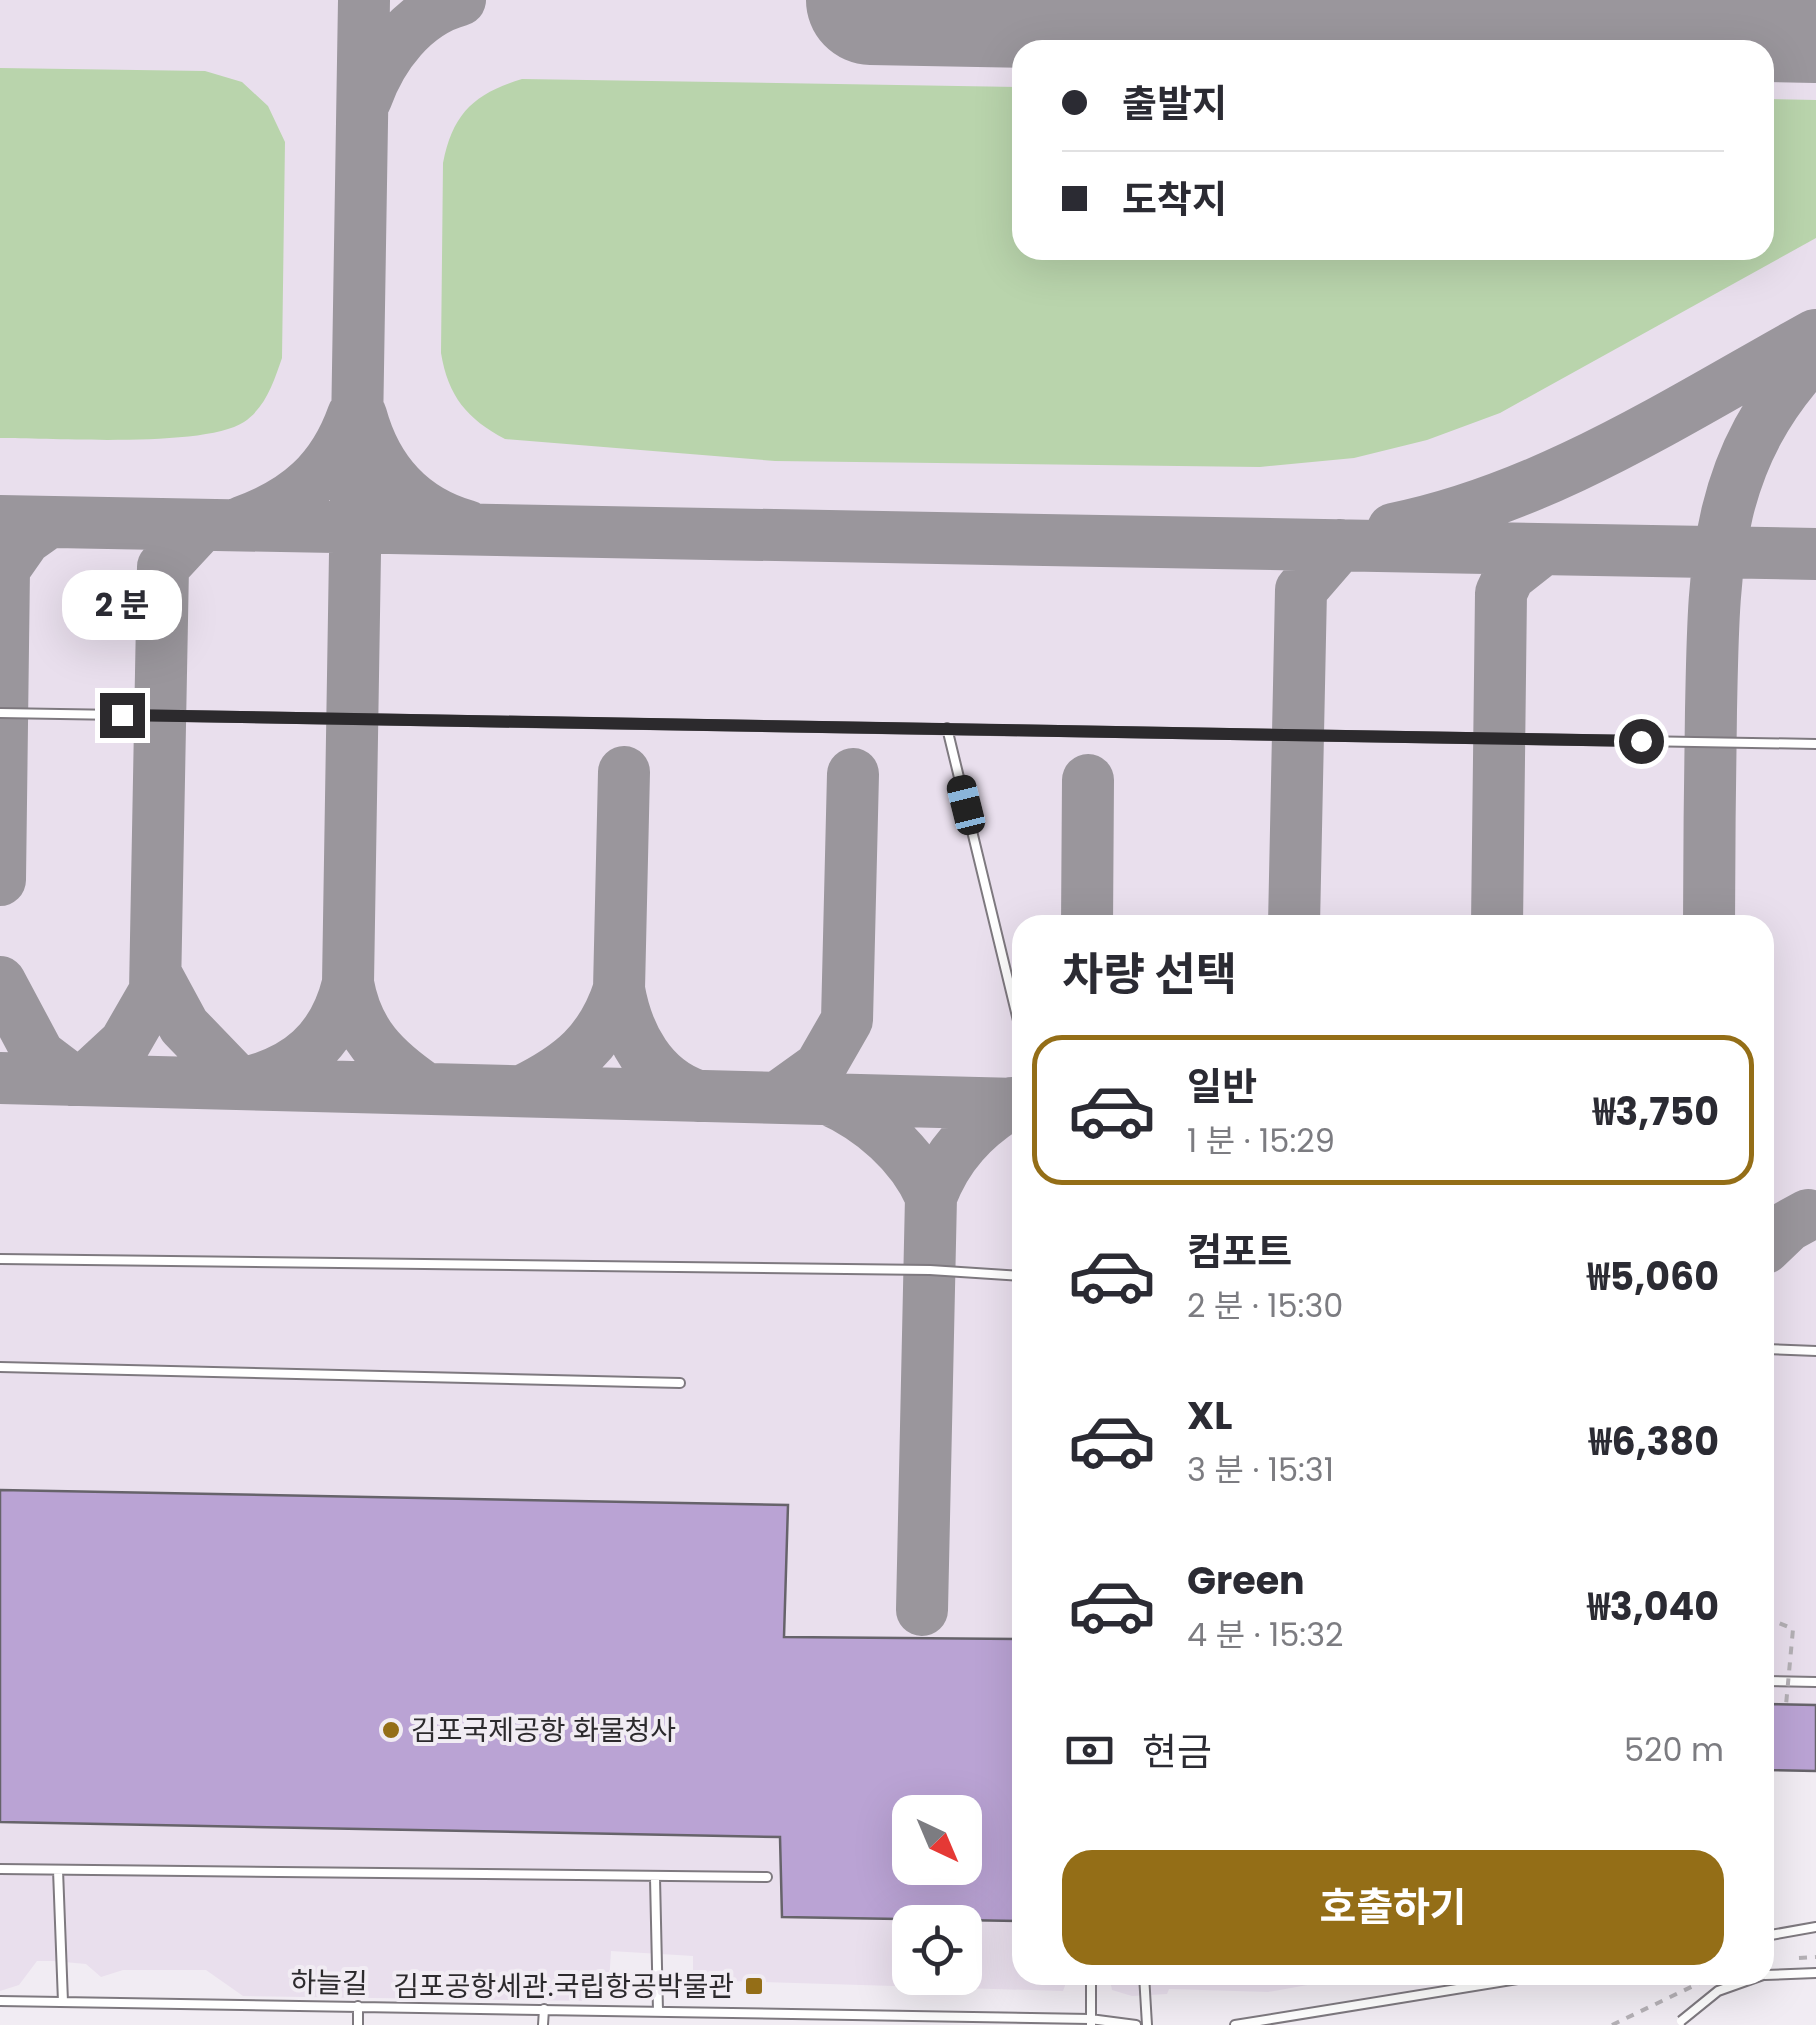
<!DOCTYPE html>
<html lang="ko">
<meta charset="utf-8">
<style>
body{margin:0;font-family:Poppins,"Noto Sans KR",sans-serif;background:#f7f7f7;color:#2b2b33;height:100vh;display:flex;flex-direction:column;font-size:38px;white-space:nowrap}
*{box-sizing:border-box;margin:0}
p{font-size:32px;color:#7c7c81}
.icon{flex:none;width:55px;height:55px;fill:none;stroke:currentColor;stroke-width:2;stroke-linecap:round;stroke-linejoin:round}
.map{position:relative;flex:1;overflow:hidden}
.side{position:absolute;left:1012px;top:915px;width:762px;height:1070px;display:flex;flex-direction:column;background:#fff;border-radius:30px;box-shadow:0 10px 40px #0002}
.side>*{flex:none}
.guide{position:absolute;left:1012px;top:40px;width:762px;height:220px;border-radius:30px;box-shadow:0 10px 40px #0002;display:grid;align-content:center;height:220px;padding:0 50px;background:#fff}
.needle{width:65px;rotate:136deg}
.controls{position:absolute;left:892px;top:1795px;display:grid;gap:20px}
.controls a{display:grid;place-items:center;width:90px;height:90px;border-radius:20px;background:#fff;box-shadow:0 10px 40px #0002;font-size:50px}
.end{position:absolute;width:45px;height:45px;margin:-22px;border:12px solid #2c2a2d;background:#fff;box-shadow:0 0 0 5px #fff}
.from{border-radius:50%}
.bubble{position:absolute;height:70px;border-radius:30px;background:#fff;box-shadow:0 10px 40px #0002;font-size:32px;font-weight:700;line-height:70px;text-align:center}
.car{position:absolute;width:30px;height:60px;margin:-30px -15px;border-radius:12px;box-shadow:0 0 8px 2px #0007;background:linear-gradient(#222 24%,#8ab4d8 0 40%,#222 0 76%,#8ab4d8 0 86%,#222 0)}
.guide b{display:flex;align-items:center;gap:35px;height:95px;font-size:38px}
.guide b+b{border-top:2px solid #e1e1e2}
.guide i{width:25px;height:25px;background:#2b2b33}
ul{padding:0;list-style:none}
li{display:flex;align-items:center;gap:30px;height:150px;margin:0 20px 15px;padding:0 30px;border:5px solid transparent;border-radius:30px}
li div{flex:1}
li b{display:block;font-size:38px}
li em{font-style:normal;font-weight:700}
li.active{border-color:#946e17}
li>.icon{width:90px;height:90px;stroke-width:1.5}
h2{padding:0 50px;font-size:45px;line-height:120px}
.pay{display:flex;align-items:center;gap:25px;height:110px;padding:0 50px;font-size:38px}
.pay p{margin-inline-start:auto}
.primary-button{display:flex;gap:20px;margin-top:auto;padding:20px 50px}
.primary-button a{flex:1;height:115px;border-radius:30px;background:#946e17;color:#fff;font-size:40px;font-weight:700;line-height:115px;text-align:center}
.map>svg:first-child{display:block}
.built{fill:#e9dfed;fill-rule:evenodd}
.green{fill:#b9d4ac}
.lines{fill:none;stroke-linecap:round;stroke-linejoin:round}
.taxiway{stroke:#9a969c;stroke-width:52}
.runway{stroke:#9a969c;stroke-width:130}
.building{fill:#baa3d4;stroke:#66636a;stroke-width:2.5;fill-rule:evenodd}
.service-casing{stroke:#7e797f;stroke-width:12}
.path{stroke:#b4b0b5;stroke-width:4;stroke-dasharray:8 8;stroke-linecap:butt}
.service{stroke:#fff;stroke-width:8}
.service-bridge-casing{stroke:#7e797f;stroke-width:12;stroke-linecap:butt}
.path-bridge{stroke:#b4b0b5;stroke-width:4;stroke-dasharray:8 8;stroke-linecap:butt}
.service-bridge{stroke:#fff;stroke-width:8}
.route{stroke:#2c2a2d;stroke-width:12}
.poi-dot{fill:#946e17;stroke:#f1ecf3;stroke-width:4}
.labels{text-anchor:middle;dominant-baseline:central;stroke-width:8;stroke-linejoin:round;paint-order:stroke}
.poi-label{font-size:28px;fill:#2c2a2d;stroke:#f1ecf3;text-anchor:start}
.street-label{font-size:28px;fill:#2c2a2d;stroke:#f1ecf3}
</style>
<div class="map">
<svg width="1816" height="2025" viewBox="0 0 1816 2025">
<rect width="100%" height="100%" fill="#f1ecf3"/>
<!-- built -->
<path class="built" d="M 0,0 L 1816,0 L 1816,1771 L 1765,1770 L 1765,925 L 1022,925 L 1022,1975 L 1069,1975 L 1063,1991 L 693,1980 L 693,1956 L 611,1951 L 609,1983 L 587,2001 L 243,1996 L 206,1970 L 123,1970 L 101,1977 L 86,1964 L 53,1961 L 37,1961 L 19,1985 L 0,1991 ZM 1022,50 L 1765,50 L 1765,250 L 1022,250 ZM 910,1812 L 965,1812 L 965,1868 L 910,1868 ZM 910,1922 L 965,1922 L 965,1978 L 910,1978 Z
M 1109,1975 L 1363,1975 L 1268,1992 L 1169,1989 L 1167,1994 L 1132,1996 L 1112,1990 Z"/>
<!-- green -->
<path class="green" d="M 0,68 L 205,71 L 242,82 L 268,106 L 285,142 L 282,358 C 274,381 266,407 244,422 C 205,448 52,438 0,438 Z
M 522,79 L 1022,87 L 1022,250 L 1765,250 L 1765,99 L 1816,100 L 1816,238 L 1500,413 L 1427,440 L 1354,458 L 1260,467 L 775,461 L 505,439 C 467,419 448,396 441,353 L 443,163 C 453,113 474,94 522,79 Z"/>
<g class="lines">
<!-- taxiway -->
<path class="taxiway" d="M 366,99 C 381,56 414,12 460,0
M 361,415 C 376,470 411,510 467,526
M 0,521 L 1816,554
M 242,522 C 298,502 333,471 353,415
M 1393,529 C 1546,498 1679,410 1815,335
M 0,880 L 4,569 L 25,539 L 49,522
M 1087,925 L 1088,780
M 1294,925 L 1301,590 L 1340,545
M 1497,925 L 1501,593 L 1509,576 L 1542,550
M 1709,925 C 1709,853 1710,782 1711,710 C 1714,570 1712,461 1816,353
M 158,978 L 184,1026 L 240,1084 C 298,1072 334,1041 348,983 L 364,0
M 0,982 L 39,1055 L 72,1080
M 348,983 C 357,1034 384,1060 426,1089
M 619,989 C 627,1035 651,1081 698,1096
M 0,1078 L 1022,1104
M 85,1080 L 125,1043 L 155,991 L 163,567 L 202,525
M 522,1091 C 571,1067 602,1042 619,989 L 624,772
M 777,1098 L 820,1067 L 847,1020 L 853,774
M 828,1099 C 871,1118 912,1153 931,1197
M 1765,1248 L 1788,1226 L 1808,1215
M 922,1610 L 931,1197 C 947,1155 973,1127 1012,1103"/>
<!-- runway -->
<path class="runway" d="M 871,0 L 1816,18"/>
</g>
<!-- building -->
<path class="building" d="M 0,1490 L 788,1505 L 784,1637 L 1022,1639 L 1022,1921 L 782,1917 L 780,1837 L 0,1822 ZM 910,1812 L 965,1812 L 965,1868 L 910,1868 Z
M 1765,1704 L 1816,1705 L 1816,1771 L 1765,1770 Z"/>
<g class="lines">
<!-- service casing -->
<g class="service-casing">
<path id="service" d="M 0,713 L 1816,744
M 947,728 L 1022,1037
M 0,1259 L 930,1270 L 1022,1276
M 1765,1349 L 1816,1351
M 0,1367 L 680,1383
M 1765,1681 L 1816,1682
M 0,1869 L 767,1877
M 58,1870 L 63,2002
M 655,1878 L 658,2011
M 1765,1936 L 1816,1927
M 1091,1975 L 1091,2025
M 1144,1975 L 1147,2025
M 1765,1975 L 1816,1973
M 0,2001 L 1090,2019 L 1136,2025
M 358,2025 L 358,2006
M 543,2025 L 544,2009
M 1235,2025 L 1543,1975"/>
</g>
<!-- path -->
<path class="path" d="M 1799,1958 L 1816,1957
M 1612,2025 L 1716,1975"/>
<!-- service -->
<use href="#service" class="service"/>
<!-- service-bridge casing -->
<g class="service-bridge-casing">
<path id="service-bridge" d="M 1681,2021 L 1718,1991 L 1763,1975"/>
</g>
<!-- path-bridge -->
<path class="path-bridge" d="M 1765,1617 L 1793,1629 L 1786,1705"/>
<!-- service-bridge -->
<use href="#service-bridge" class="service-bridge"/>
</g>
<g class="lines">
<!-- route -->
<path class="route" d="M 122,715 L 1641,741"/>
</g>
<!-- markers -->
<g class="poi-dot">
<circle cx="391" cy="1730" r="10"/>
<rect x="744" y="1976" width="20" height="20" rx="5"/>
</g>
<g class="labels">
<!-- poi labels -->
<g class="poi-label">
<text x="411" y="1730">김포국제공항 화물청사</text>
<text x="734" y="1986" text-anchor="end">김포공항세관.국립항공박물관</text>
</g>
<!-- street labels -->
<g class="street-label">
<text transform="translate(329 1983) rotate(1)">하늘길</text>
</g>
</g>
</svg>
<div class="controls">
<a><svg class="needle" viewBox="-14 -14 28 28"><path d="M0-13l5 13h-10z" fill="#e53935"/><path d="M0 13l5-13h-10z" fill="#7c7c81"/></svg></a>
<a><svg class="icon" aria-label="locate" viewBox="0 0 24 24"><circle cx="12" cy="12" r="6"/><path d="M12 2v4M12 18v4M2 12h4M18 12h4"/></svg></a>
</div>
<i class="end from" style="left:1641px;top:741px"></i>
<i class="end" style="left:122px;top:715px"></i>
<div class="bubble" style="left:62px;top:570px;width:120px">2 분</div>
<i class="car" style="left:966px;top:805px;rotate:346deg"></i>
<div class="guide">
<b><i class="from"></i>출발지</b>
<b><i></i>도착지</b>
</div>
<section class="side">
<h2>차량 선택</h2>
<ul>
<li class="active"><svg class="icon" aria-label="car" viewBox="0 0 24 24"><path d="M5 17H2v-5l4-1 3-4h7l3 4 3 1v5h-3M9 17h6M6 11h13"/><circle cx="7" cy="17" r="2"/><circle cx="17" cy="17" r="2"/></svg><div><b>일반</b><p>1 분 · 15:29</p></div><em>₩3,750</em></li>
<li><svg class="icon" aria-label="car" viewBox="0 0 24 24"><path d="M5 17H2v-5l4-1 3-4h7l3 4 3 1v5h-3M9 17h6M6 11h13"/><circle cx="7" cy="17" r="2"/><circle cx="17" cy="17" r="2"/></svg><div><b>컴포트</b><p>2 분 · 15:30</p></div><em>₩5,060</em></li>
<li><svg class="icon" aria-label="car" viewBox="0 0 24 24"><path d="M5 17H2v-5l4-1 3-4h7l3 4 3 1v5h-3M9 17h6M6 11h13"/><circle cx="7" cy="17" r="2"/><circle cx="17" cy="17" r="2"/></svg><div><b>XL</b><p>3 분 · 15:31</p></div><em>₩6,380</em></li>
<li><svg class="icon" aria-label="car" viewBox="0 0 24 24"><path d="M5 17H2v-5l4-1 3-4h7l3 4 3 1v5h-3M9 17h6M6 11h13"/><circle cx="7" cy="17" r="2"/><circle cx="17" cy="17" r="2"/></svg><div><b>Green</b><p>4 분 · 15:32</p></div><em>₩3,040</em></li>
</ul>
<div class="pay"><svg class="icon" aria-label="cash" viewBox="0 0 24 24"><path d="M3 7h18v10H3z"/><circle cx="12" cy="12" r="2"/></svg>현금<p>520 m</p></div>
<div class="primary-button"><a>호출하기</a></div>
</section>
</div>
